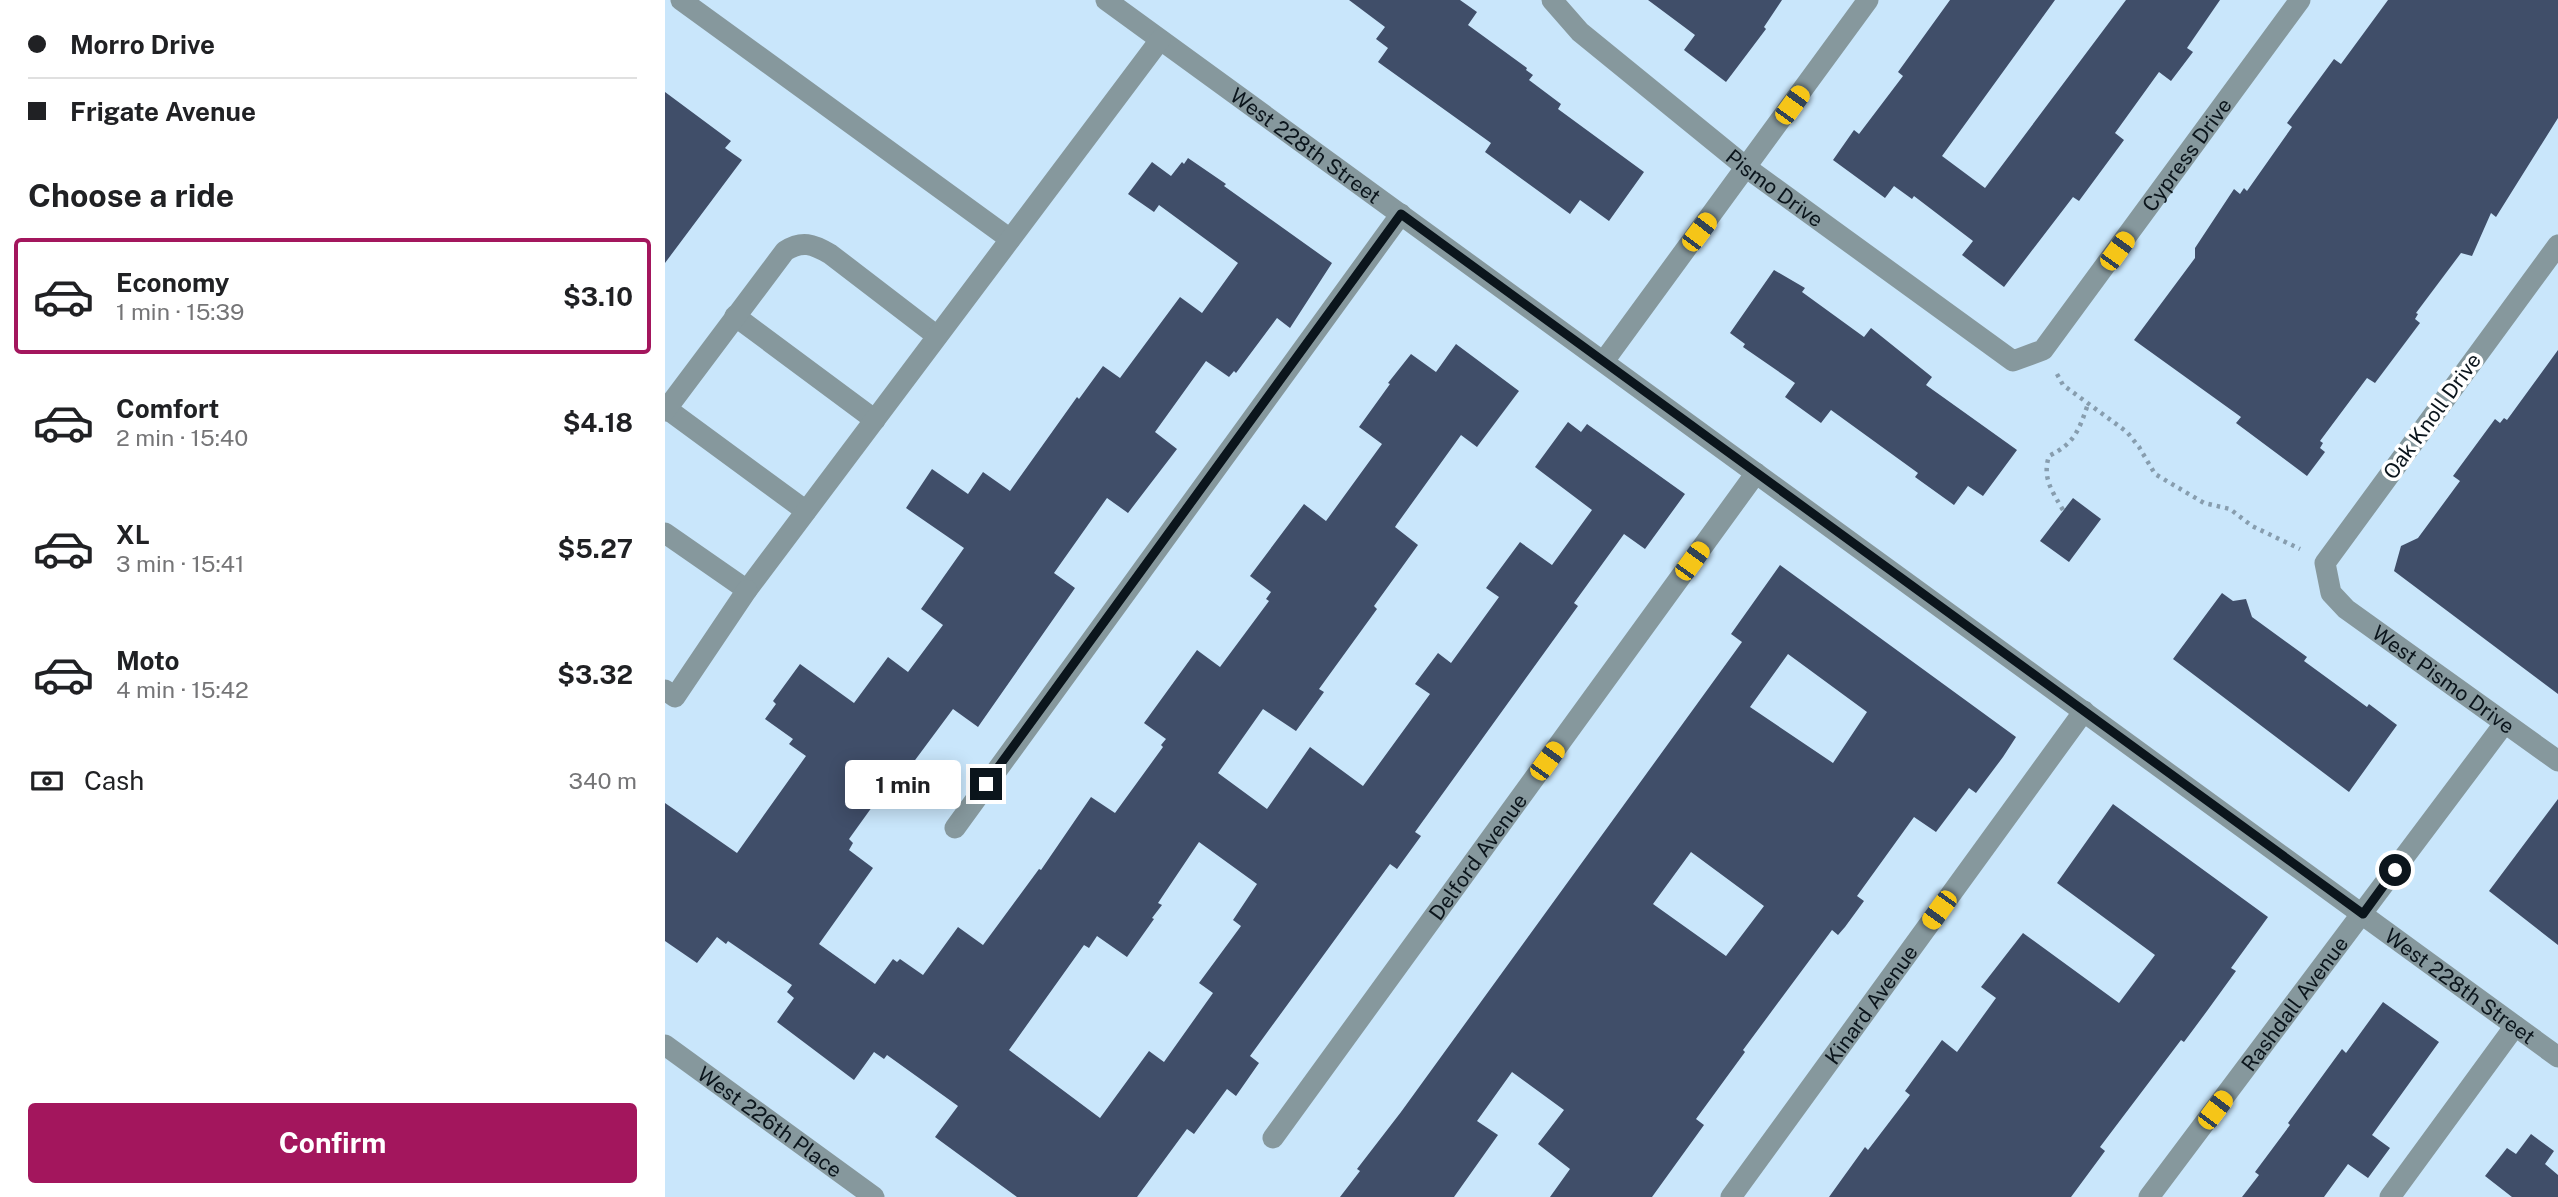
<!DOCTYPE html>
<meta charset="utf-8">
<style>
body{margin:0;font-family:"Public Sans",sans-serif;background:#f2f2f2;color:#202124;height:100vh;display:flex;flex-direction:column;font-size:26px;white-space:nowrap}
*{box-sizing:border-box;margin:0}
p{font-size:23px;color:#757577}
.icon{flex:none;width:38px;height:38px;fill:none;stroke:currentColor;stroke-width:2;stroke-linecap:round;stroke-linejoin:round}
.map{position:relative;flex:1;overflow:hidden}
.side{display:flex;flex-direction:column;background:#fff;width:665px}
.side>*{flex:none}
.banner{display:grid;align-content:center;height:154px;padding:0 28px;background:#fff}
.end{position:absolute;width:32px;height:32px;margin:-16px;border:9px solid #0b151c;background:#fff;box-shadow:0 0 0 4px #fff}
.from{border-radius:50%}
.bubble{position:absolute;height:49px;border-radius:7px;background:#fff;box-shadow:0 4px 18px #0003;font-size:23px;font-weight:700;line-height:49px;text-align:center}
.car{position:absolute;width:21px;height:42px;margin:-21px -10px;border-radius:9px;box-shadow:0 0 5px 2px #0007;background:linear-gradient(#f5c518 24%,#345 0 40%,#f5c518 0 76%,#345 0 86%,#f5c518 0)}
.banner b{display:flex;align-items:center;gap:24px;height:66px;font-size:26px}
.banner b+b{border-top:2px solid #e0e0e0}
.banner i{width:18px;height:18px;background:#202124}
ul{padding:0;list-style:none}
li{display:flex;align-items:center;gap:21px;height:116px;margin:0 14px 10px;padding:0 14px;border:4px solid transparent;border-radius:7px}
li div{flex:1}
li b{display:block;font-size:26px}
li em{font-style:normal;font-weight:700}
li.selected{border-color:#a3165d}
li>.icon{width:63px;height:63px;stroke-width:1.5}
h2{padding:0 28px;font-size:32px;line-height:84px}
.pay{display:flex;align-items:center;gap:18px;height:77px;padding:0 28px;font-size:26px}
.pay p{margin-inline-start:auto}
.action{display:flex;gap:14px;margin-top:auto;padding:14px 28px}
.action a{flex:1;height:80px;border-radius:7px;background:#a3165d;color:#fff;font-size:28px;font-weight:700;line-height:80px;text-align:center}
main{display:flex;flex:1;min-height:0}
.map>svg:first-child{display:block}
.building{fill:#404e69;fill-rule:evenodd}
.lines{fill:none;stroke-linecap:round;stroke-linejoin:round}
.path{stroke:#879dae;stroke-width:4.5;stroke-dasharray:3.5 5;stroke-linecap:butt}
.minor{stroke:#86989d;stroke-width:21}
.route{stroke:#0b151c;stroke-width:9}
.labels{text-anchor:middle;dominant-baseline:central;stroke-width:7;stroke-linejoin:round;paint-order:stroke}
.street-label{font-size:21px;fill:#0b151c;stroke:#fff}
</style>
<main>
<section class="side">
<div class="banner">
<b><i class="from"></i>Morro Drive</b>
<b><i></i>Frigate Avenue</b>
</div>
<h2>Choose a ride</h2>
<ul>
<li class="selected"><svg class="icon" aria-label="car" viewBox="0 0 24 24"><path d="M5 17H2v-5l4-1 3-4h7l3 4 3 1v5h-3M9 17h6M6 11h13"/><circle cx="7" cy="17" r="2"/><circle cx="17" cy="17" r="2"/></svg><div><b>Economy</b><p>1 min · 15:39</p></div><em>$3.10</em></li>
<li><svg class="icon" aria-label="car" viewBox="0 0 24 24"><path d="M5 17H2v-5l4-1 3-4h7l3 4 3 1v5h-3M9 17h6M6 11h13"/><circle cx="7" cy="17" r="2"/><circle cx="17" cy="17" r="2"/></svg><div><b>Comfort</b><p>2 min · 15:40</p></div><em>$4.18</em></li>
<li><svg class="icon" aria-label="car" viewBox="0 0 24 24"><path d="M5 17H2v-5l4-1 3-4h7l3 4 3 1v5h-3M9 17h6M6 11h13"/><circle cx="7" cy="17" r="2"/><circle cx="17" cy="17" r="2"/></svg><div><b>XL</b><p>3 min · 15:41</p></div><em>$5.27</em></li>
<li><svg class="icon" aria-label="car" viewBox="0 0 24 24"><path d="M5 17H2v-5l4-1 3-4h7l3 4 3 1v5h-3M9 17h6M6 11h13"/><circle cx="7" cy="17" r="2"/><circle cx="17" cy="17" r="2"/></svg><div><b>Moto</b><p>4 min · 15:42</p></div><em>$3.32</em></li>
</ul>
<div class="pay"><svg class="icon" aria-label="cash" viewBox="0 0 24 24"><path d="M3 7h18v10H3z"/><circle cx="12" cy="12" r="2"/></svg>Cash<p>340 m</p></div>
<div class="action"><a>Confirm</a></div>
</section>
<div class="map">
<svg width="1893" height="1197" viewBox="0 0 1893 1197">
<rect width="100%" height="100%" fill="#c9e6fb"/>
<!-- building -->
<path class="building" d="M 684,0 L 795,0 L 812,12 L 803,25 L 862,68 L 861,70 L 868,75 L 864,80 L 896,104 L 893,109 L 979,172 L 944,221 L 915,200 L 905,214 L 820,152 L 826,143 L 713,62 L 723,48 L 711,39 L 720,27 Z
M 983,0 L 1117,0 L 1099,27 L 1101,29 L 1061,82 L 1019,50 L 1030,35 Z
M 1285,0 L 1390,0 L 1277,156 L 1320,188 L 1461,0 L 1555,0 L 1522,48 L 1528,52 L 1506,81 L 1494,72 L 1450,133 L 1459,140 L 1414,201 L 1408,197 L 1339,287 L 1297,255 L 1308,241 L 1249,196 L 1247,199 L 1229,186 L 1220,198 L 1168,160 L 1189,130 L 1194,134 L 1238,76 L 1233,72 Z
M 1723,0 L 1893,0 L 1893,118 L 1831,217 L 1826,213 L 1807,256 L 1796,253 L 1751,313 L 1753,314 L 1750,319 L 1755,323 L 1710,383 L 1702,378 L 1655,441 L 1658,443 L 1655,448 L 1660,452 L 1642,476 L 1571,423 L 1576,417 L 1469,340 L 1530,258 L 1530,248 L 1569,189 L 1575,194 L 1579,188 L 1582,191 L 1627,127 L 1622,123 L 1669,59 L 1676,64 Z
M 0,92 L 66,141 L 60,148 L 77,160 L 0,263 Z
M 523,158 L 561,184 L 559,186 L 667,263 L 625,328 L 612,318 L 571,373 L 569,371 L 564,377 L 541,361 L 490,432 L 512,449 L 463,513 L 442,498 L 389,573 L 410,588 L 313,727 L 288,709 L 236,779 L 230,775 L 184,839 L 188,843 L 184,850 L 208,868 L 154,944 L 210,984 L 228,959 L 232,962 L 235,959 L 258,975 L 293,927 L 318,945 L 374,869 L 376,870 L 426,797 L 450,813 L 498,747 L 496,745 L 501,739 L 479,723 L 532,650 L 555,667 L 604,601 L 601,599 L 606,592 L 585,576 L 639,504 L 661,521 L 717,444 L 694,427 L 725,384 L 723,383 L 746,354 L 771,372 L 791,344 L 854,391 L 812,447 L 796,435 L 732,524 L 730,527 L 753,545 L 709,606 L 712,609 L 654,689 L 659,692 L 631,731 L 598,709 L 553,773 L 602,809 L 645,747 L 698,786 L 765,694 L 750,684 L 773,653 L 786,663 L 834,597 L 821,588 L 855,542 L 887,565 L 927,510 L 870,467 L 903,422 L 916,432 L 922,424 L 1020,494 L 980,549 L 959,534 L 909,603 L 913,606 L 750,832 L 756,836 L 732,869 L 725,864 L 585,1056 L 594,1063 L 571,1096 L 562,1089 L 529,1134 L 522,1129 L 472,1197 L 352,1197 L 270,1137 L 293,1106 L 222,1055 L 219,1059 L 209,1052 L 189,1080 L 112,1022 L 129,998 L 122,992 L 127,985 L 63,941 L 61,944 L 52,937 L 32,963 L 0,941 L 0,803 L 72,853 L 141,756 L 124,744 L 128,739 L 100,719 L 111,704 L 108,701 L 135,664 L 189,703 L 223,657 L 243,672 L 278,625 L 256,609 L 299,548 L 241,508 L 267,469 L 303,494 L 318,472 L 345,491 L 412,397 L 414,399 L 438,366 L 455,378 L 515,297 L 537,313 L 573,263 L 494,205 L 489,212 L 463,194 L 487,162 L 506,176 L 517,162 L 519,164 ZM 534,842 L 592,884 L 568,920 L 576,926 L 534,983 L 548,993 L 499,1062 L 484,1051 L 435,1118 L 344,1050 L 419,945 L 424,948 L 432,936 L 462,957 L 489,919 L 487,918 L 497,905 L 493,903 Z
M 1109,270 L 1140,288 L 1137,292 L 1199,337 L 1206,328 L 1267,377 L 1261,385 L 1352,450 L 1318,496 L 1303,486 L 1289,505 L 1250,477 L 1253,473 L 1166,410 L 1156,423 L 1120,397 L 1130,383 L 1078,347 L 1080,344 L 1065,333 Z
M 1893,350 L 1893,694 L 1729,571 L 1736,546 L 1753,538 L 1795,481 L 1788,476 L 1830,419 L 1835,423 L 1839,418 L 1842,420 Z
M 1408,498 L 1436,519 L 1404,562 L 1375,541 Z
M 1115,565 L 1351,737 L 1338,757 L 1311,793 L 1304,788 L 1271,832 L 1249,817 L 1192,896 L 1199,901 L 1180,927 L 1173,935 L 1167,930 L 1078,1050 L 1080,1052 L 1031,1119 L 1039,1125 L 987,1197 L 885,1197 L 905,1169 L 873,1144 L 899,1110 L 847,1072 L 812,1121 L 833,1135 L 789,1197 L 675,1197 L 695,1171 L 692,1169 L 736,1112 L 1077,642 L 1066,634 ZM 1123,654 L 1202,712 L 1168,763 L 1085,707 ZM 1026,852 L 1099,906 L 1061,956 L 988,904 Z
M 1557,593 L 1568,601 L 1581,599 L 1587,617 L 1642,657 L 1639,661 L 1702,707 L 1704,704 L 1732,725 L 1684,792 L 1508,659 Z
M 1893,799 L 1893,945 L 1824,891 Z
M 1448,804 L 1603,917 L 1566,968 L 1571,971 L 1542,1011 L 1519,1042 L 1516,1040 L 1435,1147 L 1440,1151 L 1406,1197 L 1164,1197 L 1200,1147 L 1203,1150 L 1245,1095 L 1240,1091 L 1277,1040 L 1292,1052 L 1331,998 L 1316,987 L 1358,933 L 1454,1003 L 1490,955 L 1392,883 Z
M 1718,1002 L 1774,1042 L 1707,1135 L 1725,1148 L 1703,1178 L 1683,1164 L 1659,1197 L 1577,1197 L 1594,1175 L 1590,1172 L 1625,1125 L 1623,1123 L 1677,1049 L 1681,1053 Z
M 1866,1134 L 1889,1151 L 1880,1164 L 1893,1175 L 1893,1197 L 1847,1197 L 1820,1176 L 1842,1148 L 1851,1154 Z"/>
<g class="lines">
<!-- path -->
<path class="path" d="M 1392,374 L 1398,385 L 1462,432 L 1474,447 L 1490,474 L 1539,503 L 1565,509 L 1587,526 L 1635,549
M 1398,510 C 1387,491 1377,478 1384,456 C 1410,443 1414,430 1423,404"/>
<!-- minor -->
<g class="minor">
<path d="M 16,0 L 345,239"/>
<path id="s1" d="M 441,0 L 1893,1057"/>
<path id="s2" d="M 887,0 L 915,32 L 1082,168 L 1348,361 L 1378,350 L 1635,0"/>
<path id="s3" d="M 1893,245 L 1660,563 L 1666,593 L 1681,609 L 1893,761"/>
<path d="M 70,316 L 210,420"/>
<path d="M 939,361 L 1203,0"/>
<path d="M 2,409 L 141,511"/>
<path d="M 0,411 L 120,251 C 137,240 148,244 165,254 L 272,336"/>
<path d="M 0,533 L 82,590 L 495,40"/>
<path d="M 0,690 L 10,697 L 82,590"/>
<path d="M 290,828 L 736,214"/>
<path id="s4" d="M 0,1045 L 209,1197"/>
<path id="s5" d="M 608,1138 L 1091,473"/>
<path id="s6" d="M 1066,1197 L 1419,711"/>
<path id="s7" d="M 1484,1197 L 1839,724"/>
<path d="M 1725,1197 L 1850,1026"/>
</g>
</g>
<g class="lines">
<!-- route -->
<path class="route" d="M 321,784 L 736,214 L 1698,914 L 1730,870"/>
</g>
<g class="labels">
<!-- street labels -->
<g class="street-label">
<text stroke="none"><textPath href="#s1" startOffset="247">West 228th Street</textPath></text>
<text stroke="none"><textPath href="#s2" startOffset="861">Cypress Drive</textPath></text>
<text stroke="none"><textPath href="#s2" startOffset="292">Pismo Drive</textPath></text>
<text transform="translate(1767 416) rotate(-54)">Oak Knoll Drive</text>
<text stroke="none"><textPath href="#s3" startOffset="567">West Pismo Drive</textPath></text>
<text stroke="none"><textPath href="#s5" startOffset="348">Delford Avenue</textPath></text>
<text stroke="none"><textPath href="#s1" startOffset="1675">West 228th Street</textPath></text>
<text stroke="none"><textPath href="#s6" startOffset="238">Kinard Avenue</textPath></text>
<text stroke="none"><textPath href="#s7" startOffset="242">Rashdall Avenue</textPath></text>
<text stroke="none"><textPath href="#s4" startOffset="130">West 226th Place</textPath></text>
</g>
</g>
</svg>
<i class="end from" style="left:1730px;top:870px"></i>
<i class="end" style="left:321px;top:784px"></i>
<div class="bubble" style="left:180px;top:760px;width:116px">1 min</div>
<i class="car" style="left:1127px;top:105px;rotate:36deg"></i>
<i class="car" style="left:1034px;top:232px;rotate:37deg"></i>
<i class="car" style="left:1452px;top:251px;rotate:36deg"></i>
<i class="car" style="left:1027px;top:561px;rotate:36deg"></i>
<i class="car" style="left:882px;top:761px;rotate:36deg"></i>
<i class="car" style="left:1274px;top:910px;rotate:216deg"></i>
<i class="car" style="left:1550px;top:1110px;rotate:37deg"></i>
</div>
</main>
